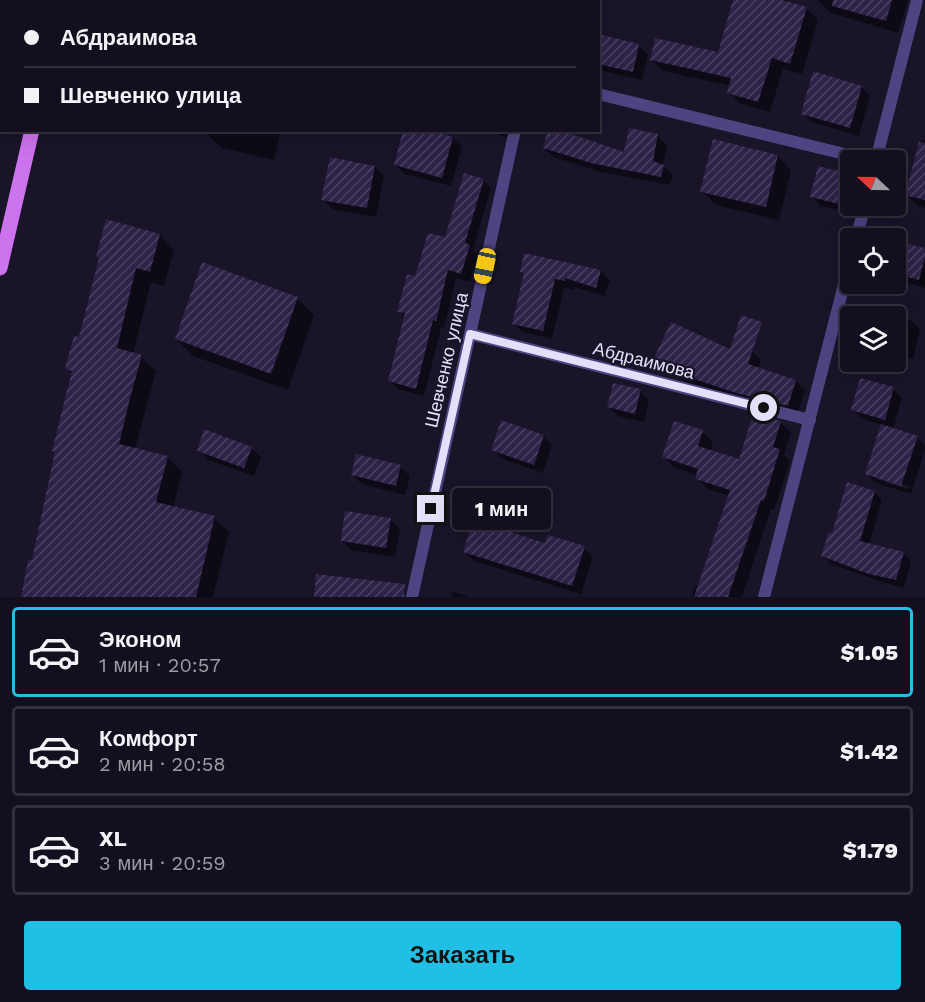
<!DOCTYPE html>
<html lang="ru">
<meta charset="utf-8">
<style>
body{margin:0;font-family:"Work Sans",sans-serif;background:#201d2b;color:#f1f3f6;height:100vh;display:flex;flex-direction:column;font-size:22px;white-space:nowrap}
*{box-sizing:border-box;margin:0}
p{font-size:20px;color:#9d9ca4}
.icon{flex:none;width:33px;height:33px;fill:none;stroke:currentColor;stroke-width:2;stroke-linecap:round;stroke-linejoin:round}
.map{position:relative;height:597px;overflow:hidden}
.side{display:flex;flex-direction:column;background:#130f1e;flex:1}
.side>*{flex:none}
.top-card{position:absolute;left:0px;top:0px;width:600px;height:132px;box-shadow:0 6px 24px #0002,0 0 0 2px #322f3c;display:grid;align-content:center;height:132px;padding:0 24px;background:#130f1e}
.needle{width:39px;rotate:292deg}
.controls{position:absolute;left:840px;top:150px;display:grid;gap:12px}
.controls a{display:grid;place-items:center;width:66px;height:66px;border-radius:6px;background:#130f1e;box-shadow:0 6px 24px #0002,0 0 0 2px #322f3c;font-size:30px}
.end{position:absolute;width:27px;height:27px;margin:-14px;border:8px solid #e5dffb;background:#111;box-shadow:0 0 0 3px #111}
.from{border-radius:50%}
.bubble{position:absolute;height:42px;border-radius:6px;background:#130f1e;box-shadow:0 6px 24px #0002,0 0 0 2px #322f3c;font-size:20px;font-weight:800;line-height:42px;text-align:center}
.car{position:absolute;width:18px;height:36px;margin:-18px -9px;border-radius:8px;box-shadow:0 0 4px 2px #0007;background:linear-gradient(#f5c518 24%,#345 0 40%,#f5c518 0 76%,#345 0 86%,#f5c518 0)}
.top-card b{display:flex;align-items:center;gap:21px;height:57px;font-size:22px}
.top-card b+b{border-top:2px solid #322f3c}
.top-card i{width:15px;height:15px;background:#f1f3f6}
ul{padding:10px 0 0;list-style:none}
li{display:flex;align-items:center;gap:18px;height:90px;margin:0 12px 9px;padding:0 12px;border:3px solid #322f3c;border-radius:6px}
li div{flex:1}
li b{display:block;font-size:22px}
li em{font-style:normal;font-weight:800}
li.current{border-color:#21bee5}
li>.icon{width:54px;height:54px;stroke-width:1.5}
.action{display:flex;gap:12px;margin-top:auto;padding:12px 24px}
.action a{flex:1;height:69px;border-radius:6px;background:#21bee5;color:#111;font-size:24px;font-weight:800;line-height:69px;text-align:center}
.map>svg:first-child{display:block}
.shadow{fill:#0007;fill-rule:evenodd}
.building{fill:url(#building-hatch)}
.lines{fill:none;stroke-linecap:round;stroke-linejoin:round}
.minor{stroke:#4d4482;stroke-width:12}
.primary{stroke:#cc73ee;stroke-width:15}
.route{stroke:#e5dffb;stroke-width:8}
.labels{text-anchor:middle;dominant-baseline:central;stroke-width:4.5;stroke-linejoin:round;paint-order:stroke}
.street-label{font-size:18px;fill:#e5dffb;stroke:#191428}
</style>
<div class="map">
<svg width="925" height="597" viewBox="0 0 925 597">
<defs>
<pattern id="building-hatch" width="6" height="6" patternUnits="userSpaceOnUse" patternTransform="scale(1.5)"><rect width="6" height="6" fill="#2d2247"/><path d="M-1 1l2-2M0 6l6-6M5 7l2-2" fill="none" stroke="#4b4262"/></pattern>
</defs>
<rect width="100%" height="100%" fill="#191428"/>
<!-- shadow -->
<path class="shadow" d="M 240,0 L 313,0 L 312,2 L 240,2 Z
M 367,0 L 404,0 L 403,2 L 366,2 Z
M 492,0 L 537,0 L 537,2 L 491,2 Z
M 734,0 L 788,0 L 787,3 L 806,8 L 818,20 L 802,74 L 783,69 L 770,112 L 740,104 L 729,92 L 731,86 L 663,71 L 651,59 L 719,54 Z
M 818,0 L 908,0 L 898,33 L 831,13 Z
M 598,36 L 639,45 L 648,55 L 642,80 L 598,70 Z
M 861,87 L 870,96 L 859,136 L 812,122 L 802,113 Z
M 209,130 L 281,130 L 274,160 L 222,148 L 208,135 Z
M 384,130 L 399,130 L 399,134 Z
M 486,130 L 509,130 L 507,138 Z
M 657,135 L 667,145 L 663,165 L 673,175 L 670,185 L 601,172 L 554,157 L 544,148 L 625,154 Z
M 453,138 L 462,147 L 451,186 L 404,174 L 395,164 Z
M 921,140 L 925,141 L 925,208 L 917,205 L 906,194 Z
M 777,156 L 791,170 L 779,220 L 716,205 L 702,191 Z
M 375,167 L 384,176 L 376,217 L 332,209 L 323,199 Z
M 846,174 L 850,179 L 850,201 L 848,212 L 821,206 L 812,197 Z
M 483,180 L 491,188 L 473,250 L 477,254 L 470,282 L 456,278 L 444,328 L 441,328 L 424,396 L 398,389 L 389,381 L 405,317 L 399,311 L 416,278 L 446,239 Z
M 160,235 L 174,250 L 164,286 L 151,282 L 133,354 L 141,357 L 156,371 L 135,449 L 167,457 L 182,472 L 173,508 L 214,518 L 229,532 L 213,597 L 22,597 L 33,562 L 73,375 L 67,368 L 80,339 Z
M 896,242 L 925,250 L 925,288 L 896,279 Z
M 522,271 L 601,271 L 610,280 L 605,296 L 574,287 L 574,290 L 564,288 L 552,339 L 523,332 L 514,323 L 525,275 Z
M 297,298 L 314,315 L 288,390 L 193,356 L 176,339 Z
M 880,313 L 910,320 L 920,329 L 913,359 L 896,355 L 896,316 L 879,316 Z
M 731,351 L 752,351 L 761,360 L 759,369 L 796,381 L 805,390 L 797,414 L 699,388 L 663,371 L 654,362 Z
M 893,389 L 902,398 L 893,430 L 917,437 L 925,445 L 925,449 L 911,494 L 876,483 L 867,474 L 883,425 L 862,419 L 853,410 ZM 876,476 L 909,486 L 908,489 L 876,479 Z
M 640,391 L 649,400 L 644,422 L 618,416 L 609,407 Z
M 754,416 L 781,423 L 791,433 L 784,455 L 790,461 L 774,510 L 771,509 L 742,597 L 692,597 L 695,585 L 699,586 L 730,496 L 708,489 L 697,479 L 698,475 L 675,468 L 664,457 L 702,432 L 713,442 L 710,452 L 740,461 Z
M 543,436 L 552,445 L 543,473 L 502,459 L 493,449 Z
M 251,448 L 261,457 L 254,476 L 208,460 L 198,450 Z
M 400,467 L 410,476 L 405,495 L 362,484 L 352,475 Z
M 875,492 L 882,500 L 869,545 L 903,553 L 911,561 L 904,588 L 879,581 L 831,564 L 823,556 L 833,535 Z
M 390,520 L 400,529 L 395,557 L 351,550 L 342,541 Z
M 546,545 L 584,548 L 593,557 L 581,594 L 474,561 L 465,551 Z
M 453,592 L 469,597 L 451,597 Z"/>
<!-- building -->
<path class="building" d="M 733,0 L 782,0 L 807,7 L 790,64 L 772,58 L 758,102 L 727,93 L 731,78 L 650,60 L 655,38 L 718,52 Z
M 833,0 L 892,0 L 886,21 L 832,6 Z
M 598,34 L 639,44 L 633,72 L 598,64 Z
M 813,71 L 862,86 L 850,128 L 801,114 Z
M 629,128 L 658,134 L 653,161 L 664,165 L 661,177 L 591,163 L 543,148 L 548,130 L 559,130 L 624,152 Z
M 403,130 L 431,130 L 453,137 L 442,178 L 394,165 Z
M 713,139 L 778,155 L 766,207 L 700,192 Z
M 919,142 L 925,143 L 925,200 L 905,195 Z
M 330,157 L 375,166 L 367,208 L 321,200 Z
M 818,166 L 846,173 L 839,204 L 810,197 Z
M 464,173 L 484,179 L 465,243 L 470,245 L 461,274 L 448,270 L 436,321 L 433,320 L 416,389 L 388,381 L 405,313 L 397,312 L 407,274 L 415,276 L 428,233 L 445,237 Z
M 106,219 L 160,234 L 150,272 L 136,268 L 117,348 L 142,355 L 130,398 L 119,444 L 168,456 L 156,502 L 215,516 L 196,597 L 21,597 L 28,560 L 32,560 L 55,452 L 52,451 L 72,371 L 65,369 L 74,336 L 79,337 L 99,258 L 96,257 Z
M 896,241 L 925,248 L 925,257 L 919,280 L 896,274 Z
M 524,253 L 601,270 L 596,288 L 565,278 L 565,281 L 555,279 L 543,331 L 512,324 L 524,273 L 520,272 Z
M 202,262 L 298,297 L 271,374 L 175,339 Z
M 741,315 L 762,322 L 748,364 L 796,380 L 788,406 L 736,393 L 691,378 L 690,379 L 652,362 L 671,322 L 730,349 Z
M 860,378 L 894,387 L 885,420 L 851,410 Z
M 613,383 L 641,389 L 635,414 L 607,407 Z
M 753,414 L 781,421 L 773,447 L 780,449 L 764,501 L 761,500 L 728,597 L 694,597 L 730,490 L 695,479 L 698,469 L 662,457 L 674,421 L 703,430 L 698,446 L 739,459 Z
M 501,420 L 544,435 L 534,465 L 491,450 Z
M 881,424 L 918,436 L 901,486 L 865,474 Z
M 204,429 L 252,447 L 244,468 L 197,451 Z
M 356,454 L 401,465 L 396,486 L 351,475 Z
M 847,482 L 875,491 L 860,541 L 904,552 L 896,580 L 869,574 L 821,556 L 829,532 L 832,533 Z
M 345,511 L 391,518 L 386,548 L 341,541 Z
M 473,520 L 545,543 L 548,535 L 585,546 L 572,586 L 463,552 Z
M 316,574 L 405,584 L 404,597 L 314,597 Z"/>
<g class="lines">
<!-- minor -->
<path class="minor" d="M 547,2 L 547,0
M 598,94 L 869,160
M 876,160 L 917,0
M 856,238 L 865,206
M 470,334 L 810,420
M 412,597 L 515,130
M 764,597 L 850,261"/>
<!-- primary -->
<path class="primary" d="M 61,2 L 62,0
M 0,268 L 32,130"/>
</g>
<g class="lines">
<!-- route -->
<path class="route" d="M 431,509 L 470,334 L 764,408"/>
</g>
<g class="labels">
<!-- street labels -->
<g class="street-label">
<text transform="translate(446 360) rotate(-77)">Шевченко улица</text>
<text transform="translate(644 360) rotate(14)">Абдраимова</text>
</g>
</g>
</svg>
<div class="controls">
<a><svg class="needle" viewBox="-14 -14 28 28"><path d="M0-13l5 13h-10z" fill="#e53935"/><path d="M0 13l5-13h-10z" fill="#9d9ca4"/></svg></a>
<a><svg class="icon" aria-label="locate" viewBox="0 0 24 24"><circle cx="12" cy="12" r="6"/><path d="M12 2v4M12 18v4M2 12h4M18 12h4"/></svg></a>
<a><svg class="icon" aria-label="layers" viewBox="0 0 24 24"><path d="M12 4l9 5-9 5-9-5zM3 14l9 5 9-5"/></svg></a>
</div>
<i class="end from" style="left:764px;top:408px"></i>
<i class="end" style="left:431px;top:509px"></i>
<div class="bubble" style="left:452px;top:488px;width:99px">1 мин</div>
<i class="car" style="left:485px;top:266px;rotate:192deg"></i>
<div class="top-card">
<b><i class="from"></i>Абдраимова</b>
<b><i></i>Шевченко улица</b>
</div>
</div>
<section class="side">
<ul>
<li class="current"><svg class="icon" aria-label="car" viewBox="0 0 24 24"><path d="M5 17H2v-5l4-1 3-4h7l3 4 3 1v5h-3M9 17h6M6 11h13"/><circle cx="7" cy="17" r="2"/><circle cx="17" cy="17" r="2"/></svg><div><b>Эконом</b><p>1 мин · 20:57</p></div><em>$1.05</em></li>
<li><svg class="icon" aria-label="car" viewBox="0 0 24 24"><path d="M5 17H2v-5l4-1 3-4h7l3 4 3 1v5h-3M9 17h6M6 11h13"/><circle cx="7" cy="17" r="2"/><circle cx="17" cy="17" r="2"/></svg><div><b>Комфорт</b><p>2 мин · 20:58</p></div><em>$1.42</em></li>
<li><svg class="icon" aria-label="car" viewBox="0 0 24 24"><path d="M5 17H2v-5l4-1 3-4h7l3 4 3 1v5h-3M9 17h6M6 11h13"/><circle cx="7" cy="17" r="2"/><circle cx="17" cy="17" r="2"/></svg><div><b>XL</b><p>3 мин · 20:59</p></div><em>$1.79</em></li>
</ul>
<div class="action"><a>Заказать</a></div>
</section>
